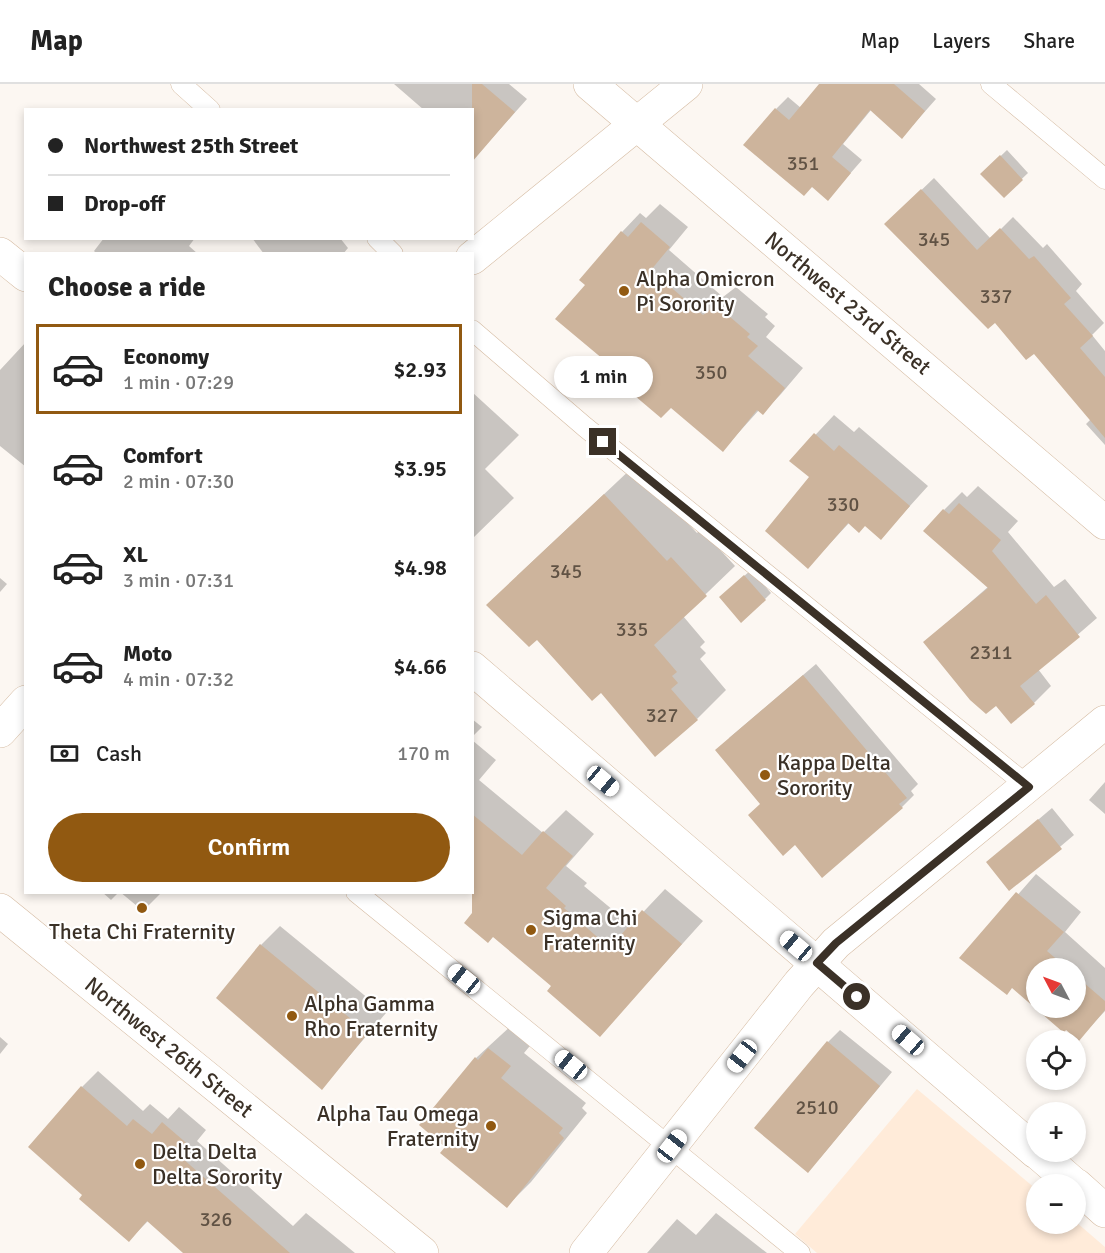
<!DOCTYPE html>
<meta charset="utf-8">
<style>
body{margin:0;font-family:Signika,sans-serif;background:#f6f6f6;color:#222;height:100vh;display:flex;flex-direction:column;font-size:22px;white-space:nowrap}
*{box-sizing:border-box;margin:0}
p{font-size:20px;color:#767676}
.icon{flex:none;width:33px;height:33px;fill:none;stroke:currentColor;stroke-width:2;stroke-linecap:round;stroke-linejoin:round}
.map{position:relative;flex:1;overflow:hidden}
.sheet{position:absolute;left:24px;top:168px;width:450px;height:642px;display:flex;flex-direction:column;background:#fff;border-radius:0px;box-shadow:0 3px 9px #0003}
.sheet>*{flex:none}
.banner{position:absolute;left:24px;top:24px;width:450px;height:132px;border-radius:0px;box-shadow:0 3px 9px #0003;display:grid;align-content:center;height:132px;padding:0 24px;background:#fff}
.needle{width:39px;rotate:311deg}
.fabs{position:absolute;left:1026px;top:874px;display:grid;gap:12px}
.fabs a{display:grid;place-items:center;width:60px;height:60px;border-radius:50%;background:#fff;box-shadow:0 3px 9px #0003;font-size:30px}
.end{position:absolute;width:27px;height:27px;margin:-14px;border:8px solid #3b3127;background:#fff;box-shadow:0 0 0 3px #fff}
.from{border-radius:50%}
.bubble{position:absolute;height:42px;border-radius:21px;background:#fff;box-shadow:0 3px 9px #0003;font-size:20px;font-weight:600;line-height:42px;text-align:center}
.car{position:absolute;width:18px;height:36px;margin:-18px -9px;border-radius:8px;box-shadow:0 0 4px 2px #0007;background:linear-gradient(#fff 24%,#345 0 40%,#fff 0 76%,#345 0 86%,#fff 0)}
.banner b{display:flex;align-items:center;gap:21px;height:57px;font-size:22px}
.banner b+b{border-top:2px solid #e0e0e0}
.banner i{width:15px;height:15px;background:#222}
ul{padding:0;list-style:none}
li{display:flex;align-items:center;gap:18px;height:90px;margin:0 12px 9px;padding:0 12px;border:3px solid transparent;border-radius:0px}
li div{flex:1}
li b{display:block;font-size:22px}
li em{font-style:normal;font-weight:600}
li.active{border-color:#915911}
li>.icon{width:54px;height:54px;stroke-width:1.5}
h2{padding:0 24px;font-size:27px;line-height:72px}
.pay{display:flex;align-items:center;gap:15px;height:66px;padding:0 24px;font-size:22px}
.pay p{margin-inline-start:auto}
.action{display:flex;gap:12px;margin-top:auto;padding:12px 24px}
.action a{flex:1;height:69px;border-radius:36px;background:#915911;color:#fff;font-size:24px;font-weight:600;line-height:69px;text-align:center}
header{display:flex;align-items:center;gap:36px;box-sizing:border-box;height:84px;padding:0 30px;background:#fff;border-bottom:2px solid #e0e0e0}
header strong{font-size:28px}
nav{display:flex;gap:33px;margin-inline-start:auto;font-size:21px}
.map>svg:first-child{display:block}
.built{fill:#ffebd9}
.shadow{fill:#0003}
.building{fill:#cdb49c}
.lines{fill:none;stroke-linecap:round;stroke-linejoin:round}
.lane-casing{stroke:#d5bba2;stroke-width:21}
.street-casing{stroke:#d5bba2;stroke-width:34}
.secondary-casing{stroke:#d5bba2;stroke-width:34}
.lane{stroke:#fff;stroke-width:20}
.street{stroke:#fff;stroke-width:33}
.secondary{stroke:#fff;stroke-width:33}
.route{stroke:#3b3127;stroke-width:8}
.poi-dot{fill:#915911;stroke:#fff;stroke-width:2}
.labels{text-anchor:middle;dominant-baseline:central;stroke-width:4.5;stroke-linejoin:round;paint-order:stroke}
.number-label{font-size:20px;fill:#605244}
.poi-label{font-size:22px;fill:#3b3127;stroke:#fff;text-anchor:start}
.street-label{font-size:22px;fill:#3b3127;stroke:#fff}
</style>
<header>
<strong>Map</strong>
<nav><a>Map</a><a>Layers</a><a>Share</a></nav>
</header>
<div class="map">
<svg width="1105" height="1169" viewBox="0 0 1105 1169">
<rect width="100%" height="100%" fill="#fcf7f2"/>
<!-- built -->
<path class="built" d="M 917,1005 L 1036,1105 L 1036,1140 L 1076,1138 L 1105,1163 L 1105,1169 L 817,1169 L 795,1150 Z"/>
<!-- shadow -->
<path class="shadow" d="M 394,0 L 509,0 L 527,15 L 477,71 L 472,26 L 424,26 Z
M 821,0 L 919,0 L 936,15 L 913,41 L 871,26 L 843,60 L 862,76 L 828,115 L 776,25 L 788,13 L 801,24 Z
M 1007,66 L 1028,89 L 1004,112 L 982,90 Z
M 934,94 L 991,155 L 1013,133 L 1043,164 L 1047,160 L 1082,200 L 1076,207 L 1104,239 L 1092,251 L 1105,267 L 1105,361 L 1086,340 L 1091,335 L 1034,267 L 995,237 L 886,140 Z
M 660,120 L 688,143 L 669,166 L 723,213 L 736,203 L 768,230 L 765,233 L 775,242 L 766,253 L 803,284 L 781,310 L 763,329 L 759,326 L 723,366 L 671,322 L 642,306 L 587,201 L 622,148 L 640,129 L 646,134 Z
M 104,154 L 195,154 L 189,162 L 198,170 L 97,170 L 94,167 Z
M 252,154 L 340,154 L 348,164 L 343,170 L 264,170 Z
M 26,258 L 26,383 L 0,362 L 0,286 Z
M 472,308 L 519,351 L 485,385 L 514,414 L 472,455 Z
M 834,331 L 854,348 L 859,343 L 928,402 L 881,454 L 866,441 L 849,439 L 808,483 L 811,393 L 791,377 Z
M 634,382 L 697,449 L 701,445 L 735,482 L 683,532 L 705,558 L 700,563 L 706,569 L 700,575 L 726,606 L 697,635 L 517,492 Z
M 978,402 L 1018,437 L 1008,448 L 1054,503 L 1065,495 L 1097,534 L 1038,585 L 1051,602 L 1034,619 L 996,620 L 925,558 L 989,502 L 944,426 L 962,408 L 967,413 Z
M 751,486 L 771,509 L 765,515 L 727,507 Z
M 0,494 L 7,500 L 0,508 Z
M 816,580 L 918,700 L 911,707 L 914,711 L 902,723 L 795,759 L 762,720 L 729,654 Z
M 472,635 L 482,643 L 472,653 Z
M 472,656 L 496,676 L 479,696 L 543,749 L 566,726 L 594,750 L 566,782 L 587,799 L 584,802 L 631,841 L 665,805 L 703,837 L 600,951 L 553,902 L 492,809 L 472,793 Z
M 1105,698 L 1105,730 L 1089,716 Z
M 1052,724 L 1074,751 L 1010,805 L 988,778 Z
M 1036,790 L 1081,828 L 1065,848 L 1105,884 L 1105,927 L 1079,955 L 1037,924 L 1076,924 L 1076,885 L 1036,885 L 1036,923 L 1013,903 L 962,874 Z
M 102,808 L 119,808 L 111,816 Z
M 120,808 L 162,808 L 143,827 Z
M 280,842 L 386,929 L 322,1004 L 261,861 Z
M 513,940 L 534,957 L 524,969 L 586,1019 L 582,1024 L 587,1029 L 531,1098 L 507,1122 L 448,1062 L 476,974 Z
M 840,946 L 892,988 L 820,1074 L 828,958 Z
M 0,953 L 8,960 L 0,970 Z
M 98,987 L 143,1027 L 150,1020 L 168,1035 L 179,1023 L 206,1046 L 197,1057 L 293,1142 L 306,1129 L 355,1169 L 186,1169 L 149,1136 L 129,1156 L 84,1111 L 82,1003 Z
M 716,1129 L 767,1169 L 647,1169 L 677,1135 L 696,1151 Z"/>
<!-- building -->
<path class="building" d="M 472,0 L 482,0 L 515,28 L 472,78 Z
M 819,0 L 894,0 L 925,27 L 902,55 L 870,26 L 832,73 L 851,89 L 828,117 L 812,103 L 804,112 L 743,61 L 775,24 L 789,36 Z
M 1000,71 L 1023,96 L 1004,114 L 980,90 Z
M 921,105 L 977,166 L 1000,144 L 1029,175 L 1034,172 L 1071,214 L 1064,220 L 1093,252 L 1080,264 L 1105,293 L 1105,354 L 1034,270 L 1026,276 L 995,239 L 988,245 L 884,140 Z
M 641,138 L 670,163 L 651,186 L 703,231 L 716,221 L 750,250 L 747,253 L 758,262 L 748,272 L 785,304 L 763,331 L 757,326 L 723,368 L 671,324 L 661,334 L 635,312 L 640,306 L 555,235 L 585,201 L 579,196 L 621,147 L 628,153 Z
M 814,349 L 834,367 L 839,361 L 910,422 L 881,456 L 865,442 L 859,449 L 848,439 L 808,485 L 765,447 L 809,393 L 789,377 Z
M 604,410 L 667,477 L 671,473 L 707,512 L 654,561 L 677,588 L 672,592 L 678,599 L 671,605 L 698,636 L 655,673 L 601,609 L 592,617 L 537,556 L 529,563 L 486,521 Z
M 959,419 L 1001,456 L 992,467 L 1036,520 L 1046,511 L 1080,553 L 1020,602 L 1035,620 L 1011,640 L 996,622 L 986,630 L 970,616 L 923,558 L 988,504 L 923,447 L 943,425 L 949,430 Z
M 744,491 L 766,516 L 741,539 L 719,513 Z
M 803,591 L 907,714 L 899,720 L 903,724 L 822,794 L 795,761 L 783,772 L 748,731 L 760,720 L 715,666 Z
M 472,730 L 522,771 L 543,747 L 573,772 L 546,804 L 566,822 L 564,824 L 610,864 L 642,826 L 682,860 L 600,953 L 547,907 L 551,902 L 493,853 L 488,859 L 464,839 L 472,829 Z
M 1038,735 L 1062,765 L 1009,807 L 986,778 Z
M 1016,808 L 1064,848 L 1047,867 L 1068,885 L 1036,885 L 1036,924 L 1076,924 L 1076,892 L 1105,917 L 1105,926 L 1079,957 L 1066,946 L 1064,949 L 1012,904 L 1007,911 L 959,874 Z
M 260,860 L 368,949 L 322,1006 L 216,914 Z
M 827,957 L 880,1002 L 808,1089 L 754,1044 Z
M 488,964 L 511,982 L 501,994 L 563,1044 L 559,1049 L 564,1054 L 507,1124 L 440,1069 L 445,1063 L 419,1041 L 475,973 L 478,976 Z
M 81,1002 L 127,1042 L 133,1035 L 152,1050 L 162,1038 L 191,1063 L 182,1074 L 290,1169 L 183,1169 L 147,1137 L 129,1158 L 79,1115 L 82,1111 L 28,1063 Z"/>
<g class="lines">
<!-- lane casing -->
<g class="lane-casing">
<path id="lane" d="M 181,0 L 210,26
M 991,0 L 1105,95
M 377,154 L 393,170
M 472,246 L 585,343 L 1029,703
M 356,808 L 800,1169"/>
</g>
<!-- street casing -->
<g class="street-casing">
<path id="street" d="M 590,0 L 1105,439
M 0,170 L 26,191
M 472,584 L 1036,1068
M 0,826 L 422,1169
M 1037,1068 L 1075,1101
M 1076,1101 L 1105,1127
M 586,1169 L 799,900 L 836,859 L 1105,638"/>
</g>
<!-- secondary casing -->
<g class="secondary-casing">
<path id="secondary" d="M 472,174 L 686,0
M 0,647 L 26,618"/>
</g>
<!-- lane -->
<use href="#lane" class="lane"/>
<!-- street -->
<use href="#street" class="street"/>
<!-- secondary -->
<use href="#secondary" class="secondary"/>
</g>
<g class="lines">
<!-- route -->
<path class="route" d="M 603,358 L 1029,703 L 836,859 L 817,879 L 857,913"/>
</g>
<!-- markers -->
<g class="poi-dot">
<circle cx="624" cy="207" r="6"/>
<circle cx="765" cy="691" r="6"/>
<circle cx="142" cy="824" r="6"/>
<circle cx="531" cy="846" r="6"/>
<circle cx="292" cy="932" r="6"/>
<circle cx="491" cy="1042" r="6"/>
<circle cx="140" cy="1080" r="6"/>
</g>
<g class="labels">
<!-- number labels -->
<g class="number-label">
<text x="803" y="79">351</text>
<text x="934" y="155">345</text>
<text x="996" y="212">337</text>
<text x="711" y="288">350</text>
<text x="843" y="420">330</text>
<text x="566" y="487">345</text>
<text x="632" y="545">335</text>
<text x="991" y="568">2311</text>
<text x="662" y="631">327</text>
<text x="817" y="1023">2510</text>
<text x="216" y="1135">326</text>
</g>
<!-- poi labels -->
<g class="poi-label">
<text x="636" y="194">Alpha Omicron<tspan x="636" dy="25">Pi Sorority</tspan></text>
<text x="777" y="678">Kappa Delta<tspan x="777" dy="25">Sorority</tspan></text>
<text x="543" y="833">Sigma Chi<tspan x="543" dy="25">Fraternity</tspan></text>
<text x="142" y="847" text-anchor="middle">Theta Chi Fraternity</text>
<text x="304" y="919">Alpha Gamma<tspan x="304" dy="25">Rho Fraternity</tspan></text>
<text x="479" y="1029" text-anchor="end">Alpha Tau Omega<tspan x="479" dy="25">Fraternity</tspan></text>
<text x="152" y="1067">Delta Delta<tspan x="152" dy="25">Delta Sorority</tspan></text>
</g>
<!-- street labels -->
<g class="street-label">
<text transform="translate(848 219) rotate(40)">Northwest 23rd Street</text>
<text transform="translate(169 963) rotate(39)">Northwest 26th Street</text>
</g>
</g>
</svg>
<div class="fabs">
<a><svg class="needle" viewBox="-14 -14 28 28"><path d="M0-13l5 13h-10z" fill="#e53935"/><path d="M0 13l5-13h-10z" fill="#767676"/></svg></a>
<a><svg class="icon" aria-label="locate" viewBox="0 0 24 24"><circle cx="12" cy="12" r="6"/><path d="M12 2v4M12 18v4M2 12h4M18 12h4"/></svg></a>
<a>+</a>
<a>−</a>
</div>
<i class="end from" style="left:857px;top:913px"></i>
<i class="end" style="left:603px;top:358px"></i>
<div class="bubble" style="left:554px;top:272px;width:99px">1 min</div>
<i class="car" style="left:603px;top:697px;rotate:130deg"></i>
<i class="car" style="left:796px;top:862px;rotate:310deg"></i>
<i class="car" style="left:464px;top:895px;rotate:309deg"></i>
<i class="car" style="left:908px;top:956px;rotate:311deg"></i>
<i class="car" style="left:742px;top:972px;rotate:218deg"></i>
<i class="car" style="left:571px;top:981px;rotate:309deg"></i>
<i class="car" style="left:672px;top:1062px;rotate:38deg"></i>
<div class="banner">
<b><i class="from"></i>Northwest 25th Street</b>
<b><i></i>Drop-off</b>
</div>
<section class="sheet">
<h2>Choose a ride</h2>
<ul>
<li class="active"><svg class="icon" aria-label="car" viewBox="0 0 24 24"><path d="M5 17H2v-5l4-1 3-4h7l3 4 3 1v5h-3M9 17h6M6 11h13"/><circle cx="7" cy="17" r="2"/><circle cx="17" cy="17" r="2"/></svg><div><b>Economy</b><p>1 min · 07:29</p></div><em>$2.93</em></li>
<li><svg class="icon" aria-label="car" viewBox="0 0 24 24"><path d="M5 17H2v-5l4-1 3-4h7l3 4 3 1v5h-3M9 17h6M6 11h13"/><circle cx="7" cy="17" r="2"/><circle cx="17" cy="17" r="2"/></svg><div><b>Comfort</b><p>2 min · 07:30</p></div><em>$3.95</em></li>
<li><svg class="icon" aria-label="car" viewBox="0 0 24 24"><path d="M5 17H2v-5l4-1 3-4h7l3 4 3 1v5h-3M9 17h6M6 11h13"/><circle cx="7" cy="17" r="2"/><circle cx="17" cy="17" r="2"/></svg><div><b>XL</b><p>3 min · 07:31</p></div><em>$4.98</em></li>
<li><svg class="icon" aria-label="car" viewBox="0 0 24 24"><path d="M5 17H2v-5l4-1 3-4h7l3 4 3 1v5h-3M9 17h6M6 11h13"/><circle cx="7" cy="17" r="2"/><circle cx="17" cy="17" r="2"/></svg><div><b>Moto</b><p>4 min · 07:32</p></div><em>$4.66</em></li>
</ul>
<div class="pay"><svg class="icon" aria-label="cash" viewBox="0 0 24 24"><path d="M3 7h18v10H3z"/><circle cx="12" cy="12" r="2"/></svg>Cash<p>170 m</p></div>
<div class="action"><a>Confirm</a></div>
</section>
</div>
